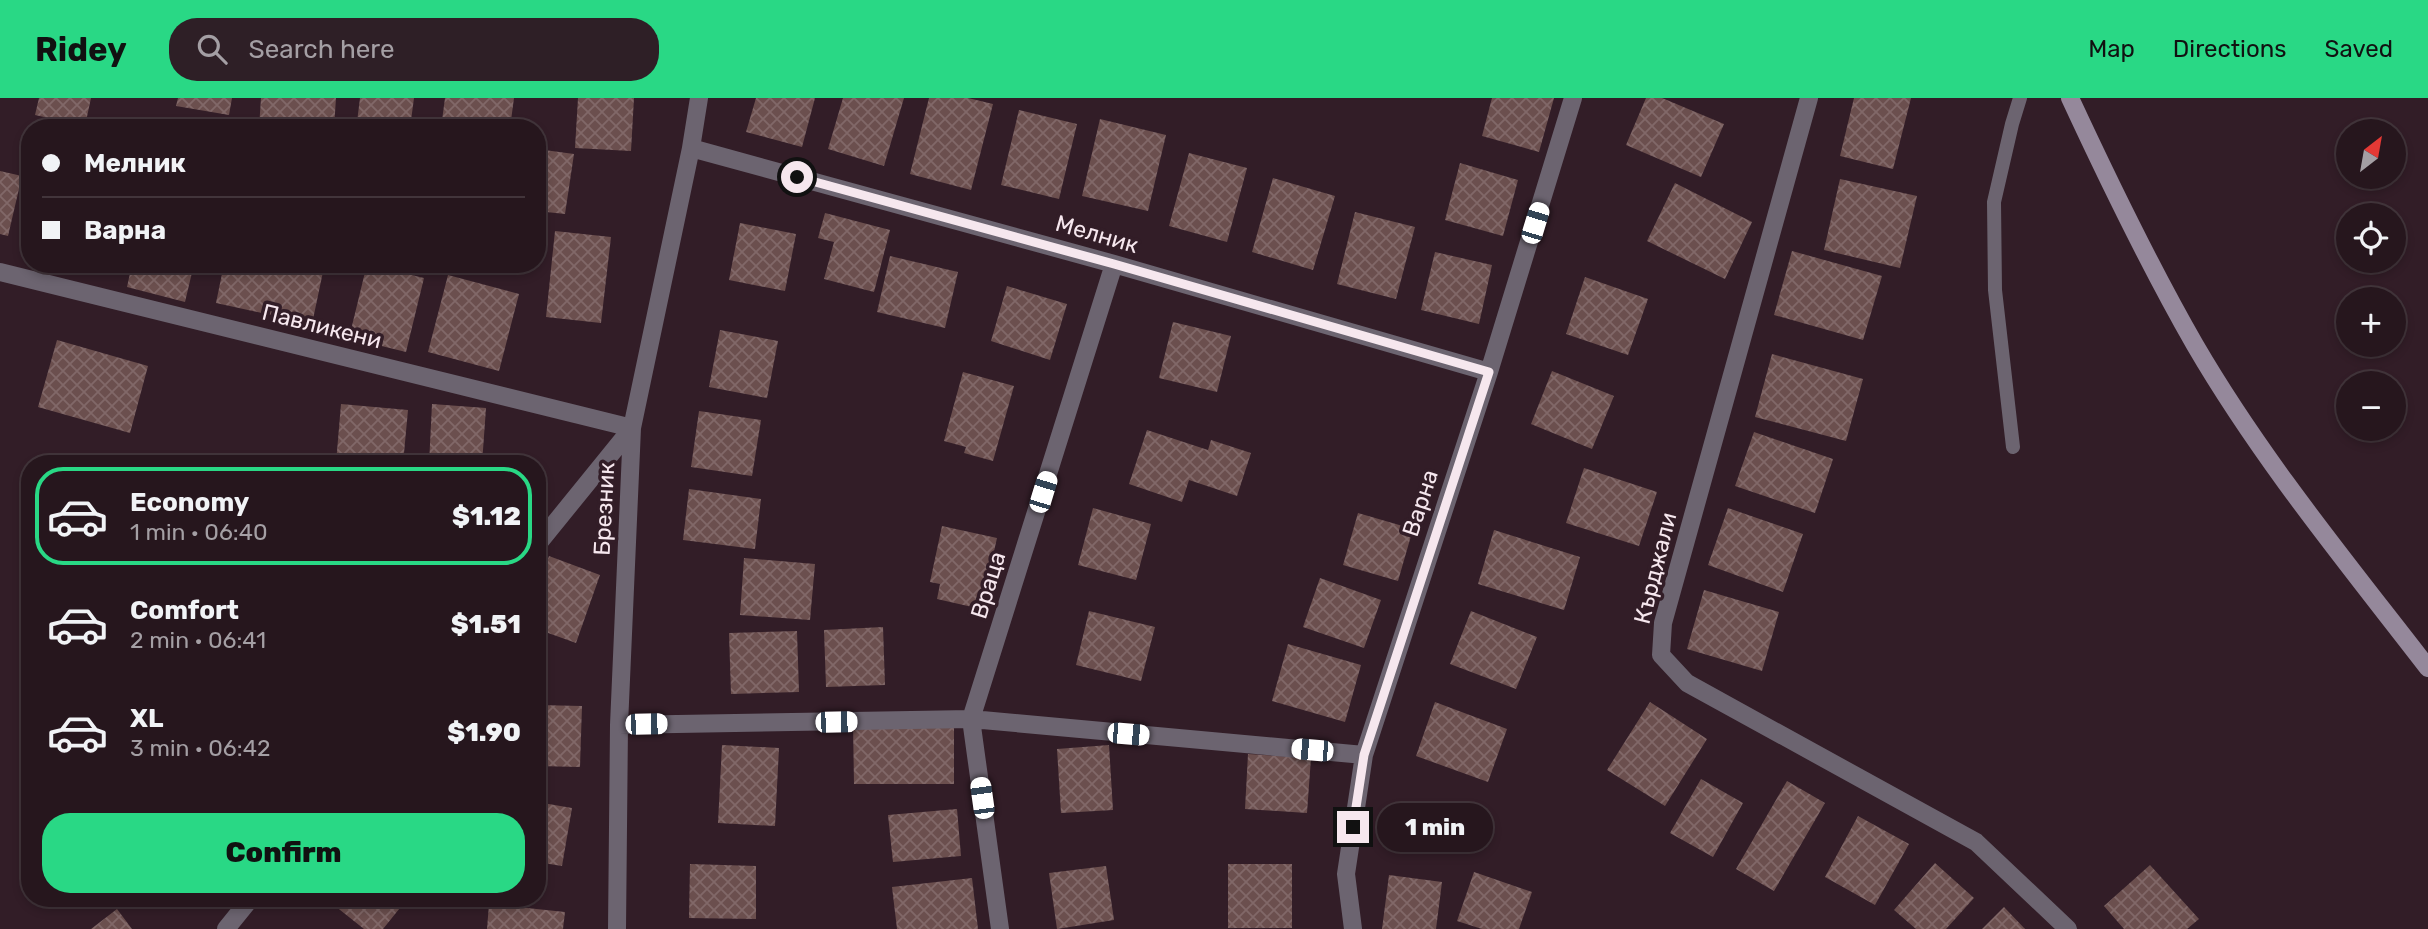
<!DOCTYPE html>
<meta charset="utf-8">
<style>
body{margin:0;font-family:Rubik,sans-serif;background:#2e1f26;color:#f1f3f6;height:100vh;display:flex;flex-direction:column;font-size:26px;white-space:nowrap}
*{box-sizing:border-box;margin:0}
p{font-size:23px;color:#a49fa4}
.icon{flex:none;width:38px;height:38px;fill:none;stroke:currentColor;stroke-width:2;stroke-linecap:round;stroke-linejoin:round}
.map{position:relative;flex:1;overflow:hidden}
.panel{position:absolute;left:21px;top:357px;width:525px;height:452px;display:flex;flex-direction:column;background:#26161d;border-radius:28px;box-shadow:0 4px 10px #0003,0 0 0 2px #42353b}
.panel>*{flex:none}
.guide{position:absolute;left:21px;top:21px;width:525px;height:154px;border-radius:28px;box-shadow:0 4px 10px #0003,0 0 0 2px #42353b;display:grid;align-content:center;height:154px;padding:0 21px;background:#26161d}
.needle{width:46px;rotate:31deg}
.fabs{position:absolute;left:2336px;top:21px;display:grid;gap:14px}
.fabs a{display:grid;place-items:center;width:70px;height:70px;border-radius:50%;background:#26161d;box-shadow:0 4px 10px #0003,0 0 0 2px #42353b;font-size:35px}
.end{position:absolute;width:32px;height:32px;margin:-16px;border:9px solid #f6e7ee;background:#111;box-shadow:0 0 0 4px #111}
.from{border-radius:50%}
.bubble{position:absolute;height:49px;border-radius:24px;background:#26161d;box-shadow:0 4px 10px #0003,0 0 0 2px #42353b;font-size:23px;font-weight:800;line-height:49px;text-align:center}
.car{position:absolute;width:21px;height:42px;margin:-21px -10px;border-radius:9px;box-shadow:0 0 5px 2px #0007;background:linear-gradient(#fff 24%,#345 0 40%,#fff 0 76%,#345 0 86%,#fff 0)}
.guide b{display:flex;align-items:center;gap:24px;height:66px;font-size:26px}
.guide b+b{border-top:2px solid #42353b}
.guide i{width:18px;height:18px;background:#f1f3f6}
ul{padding:12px 0 0;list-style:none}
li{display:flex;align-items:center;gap:21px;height:98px;margin:0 14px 10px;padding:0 7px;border:4px solid transparent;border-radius:28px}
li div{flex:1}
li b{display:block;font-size:26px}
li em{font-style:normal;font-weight:800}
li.on{border-color:#29d885}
li>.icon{width:63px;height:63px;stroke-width:1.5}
.button{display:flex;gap:14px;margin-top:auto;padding:14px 21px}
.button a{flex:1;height:80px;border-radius:28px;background:#29d885;color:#111;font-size:28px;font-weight:800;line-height:80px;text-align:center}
header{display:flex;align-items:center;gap:42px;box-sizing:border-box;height:98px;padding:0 35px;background:#29d885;color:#111}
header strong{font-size:33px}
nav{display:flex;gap:38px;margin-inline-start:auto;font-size:24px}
.search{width:490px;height:63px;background:#2e1f26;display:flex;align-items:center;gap:18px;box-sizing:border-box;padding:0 24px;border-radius:28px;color:#a49fa4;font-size:26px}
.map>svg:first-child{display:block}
.building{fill:url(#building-cross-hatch)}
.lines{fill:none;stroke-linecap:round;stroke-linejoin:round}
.service{stroke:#6c6470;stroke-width:14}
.minor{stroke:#6c6470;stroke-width:18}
.secondary{stroke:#95889b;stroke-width:18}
.route{stroke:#f6e7ee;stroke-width:9}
.labels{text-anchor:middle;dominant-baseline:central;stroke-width:7;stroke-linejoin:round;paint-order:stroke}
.street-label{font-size:23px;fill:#f6e7ee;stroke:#321d27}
</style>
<header>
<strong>Ridey</strong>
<div class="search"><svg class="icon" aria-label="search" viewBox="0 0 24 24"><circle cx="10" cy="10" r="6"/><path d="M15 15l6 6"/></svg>Search here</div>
<nav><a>Map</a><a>Directions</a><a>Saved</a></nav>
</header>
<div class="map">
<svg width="2428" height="831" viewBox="0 0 2428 831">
<defs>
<pattern id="building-cross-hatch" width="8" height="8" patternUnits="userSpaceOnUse" patternTransform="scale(1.75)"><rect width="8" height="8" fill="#6b4f4e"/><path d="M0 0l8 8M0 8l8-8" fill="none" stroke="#816868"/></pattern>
</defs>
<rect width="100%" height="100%" fill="#321d27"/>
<!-- building -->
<path class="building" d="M 39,0 L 91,0 L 85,28 L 35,17 Z
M 178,0 L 232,0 L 229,17 L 176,8 Z
M 261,0 L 336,0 L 334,30 L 259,30 Z
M 360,0 L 414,0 L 410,30 L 357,24 Z
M 445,0 L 514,0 L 510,30 L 441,30 Z
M 578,0 L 634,0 L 631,53 L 575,50 Z
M 756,0 L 815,0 L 802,49 L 746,34 Z
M 843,0 L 904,0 L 884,68 L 828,51 Z
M 929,0 L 968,0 L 993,6 L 971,92 L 910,76 Z
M 1492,0 L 1554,0 L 1539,54 L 1482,38 Z
M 1646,0 L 1662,0 L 1724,26 L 1701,79 L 1626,47 Z
M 1854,0 L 1911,0 L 1893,71 L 1840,58 Z
M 1019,12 L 1077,26 L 1059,101 L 1001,87 Z
M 1100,21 L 1166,37 L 1148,113 L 1082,98 Z
M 537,51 L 574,56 L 565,116 L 537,113 Z
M 1189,55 L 1247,70 L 1227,144 L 1169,128 Z
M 1460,65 L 1518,82 L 1503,138 L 1445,122 Z
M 0,73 L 22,78 L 8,138 L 0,136 Z
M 1273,80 L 1335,98 L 1313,172 L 1252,154 Z
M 1840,81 L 1917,98 L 1900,170 L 1824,152 Z
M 1675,85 L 1752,124 L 1725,181 L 1647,143 Z
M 1355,114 L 1415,129 L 1396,201 L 1337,186 Z
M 825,115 L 890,132 L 874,194 L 824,181 L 834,144 L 818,140 Z
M 740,125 L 796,136 L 785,193 L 729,182 Z
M 555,133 L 611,139 L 601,225 L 546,219 Z
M 1792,153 L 1882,178 L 1863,242 L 1774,217 Z
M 1435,154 L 1492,167 L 1479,226 L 1421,212 Z
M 890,158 L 958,174 L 945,230 L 877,214 Z
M 132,166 L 194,166 L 185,204 L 127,189 Z
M 224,166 L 312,166 L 324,169 L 312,226 L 216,205 Z
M 367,166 L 424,180 L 406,254 L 349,240 Z
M 448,177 L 519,196 L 499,273 L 428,254 Z
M 1585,179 L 1648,201 L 1628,257 L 1566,236 Z
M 1007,188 L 1067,206 L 1050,262 L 991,243 Z
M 1173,224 L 1231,238 L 1217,294 L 1159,280 Z
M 720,232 L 778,243 L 767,300 L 709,289 Z
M 57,242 L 148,268 L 130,335 L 38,309 Z
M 1772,256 L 1863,281 L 1846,343 L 1755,319 Z
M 1552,273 L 1614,298 L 1592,351 L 1531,326 Z
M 963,274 L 1014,288 L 993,363 L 964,355 L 966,349 L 944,343 Z
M 341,306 L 408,312 L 403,366 L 336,365 Z
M 432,306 L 486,310 L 482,366 L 429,366 Z
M 699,313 L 761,322 L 752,378 L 691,369 Z
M 1147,332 L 1208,352 L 1211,342 L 1251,355 L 1237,398 L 1189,382 L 1182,404 L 1129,386 Z
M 1754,334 L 1833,361 L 1815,415 L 1735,388 Z
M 1584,370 L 1657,394 L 1639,448 L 1566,425 Z
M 689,391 L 761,401 L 755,451 L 683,442 Z
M 1093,410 L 1151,426 L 1136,482 L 1078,467 Z
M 1728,410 L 1803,436 L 1783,494 L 1708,467 Z
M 1358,415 L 1413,431 L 1398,483 L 1343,467 Z
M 942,428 L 997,440 L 981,511 L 937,501 L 940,486 L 930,484 Z
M 1494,432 L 1580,459 L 1564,512 L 1478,486 Z
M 549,458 L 600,477 L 576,545 L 537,531 L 537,491 Z
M 744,460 L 815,466 L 810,522 L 740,517 Z
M 1320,480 L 1381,502 L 1364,550 L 1303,529 Z
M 1704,492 L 1779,514 L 1762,573 L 1687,551 Z
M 1089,513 L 1155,529 L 1141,583 L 1076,567 Z
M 1471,513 L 1537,539 L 1516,591 L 1450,566 Z
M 883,529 L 885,587 L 826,589 L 824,532 Z
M 797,533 L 799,594 L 731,596 L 729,535 Z
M 1288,546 L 1361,567 L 1345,624 L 1272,603 Z
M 1435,604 L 1507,631 L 1488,684 L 1416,658 Z
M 1650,604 L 1707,641 L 1665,708 L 1607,672 Z
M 537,607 L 582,608 L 580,669 L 537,668 Z
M 853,626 L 954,627 L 954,686 L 854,686 Z
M 722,647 L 779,650 L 775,728 L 718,725 Z
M 1109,647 L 1113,712 L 1061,715 L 1057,651 Z
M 1248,656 L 1311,660 L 1307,715 L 1245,711 Z
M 1701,681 L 1743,705 L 1713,759 L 1670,735 Z
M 1787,683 L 1825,705 L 1774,793 L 1736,771 Z
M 537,704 L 572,710 L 562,768 L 537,764 Z
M 957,711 L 961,758 L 893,764 L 888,717 Z
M 1858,718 L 1909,746 L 1875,807 L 1825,779 Z
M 1935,765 L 1974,800 L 1946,831 L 1916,831 L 1894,812 Z
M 690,766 L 756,768 L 756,821 L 689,820 Z
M 1228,766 L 1292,766 L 1292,830 L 1228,830 Z
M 2150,767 L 2199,821 L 2187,831 L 2124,831 L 2104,808 Z
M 1106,768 L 1114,822 L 1057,831 L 1049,775 Z
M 1474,774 L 1532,794 L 1519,831 L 1482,831 L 1457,823 Z
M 1389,777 L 1442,784 L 1436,831 L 1382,831 Z
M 972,780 L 978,831 L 897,831 L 892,789 Z
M 325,800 L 408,800 L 383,831 L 364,831 Z
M 489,806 L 565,814 L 563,831 L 487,831 Z
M 2004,809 L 2025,831 L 1982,831 Z
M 117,811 L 132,831 L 91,831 Z"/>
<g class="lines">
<!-- service -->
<path class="service" d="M 2013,349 L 1995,192 L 1994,104 L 2012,26 L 2020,0"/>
<!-- minor -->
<path class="minor" d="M 1809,0 L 1663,525 L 1661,557 L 1687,585 L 1976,744 L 2068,831
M 691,50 L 1114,166 L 1489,274
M 0,174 L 632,330 L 537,447
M 619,627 L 971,621 L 1364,657
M 226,831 L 251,800
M 617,831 L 619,627 L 632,330 L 691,50 L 699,0
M 1000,831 L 971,621 L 1114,166
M 1353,831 L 1346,776 L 1364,657 L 1489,274 L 1573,0"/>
<!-- secondary -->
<path class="secondary" d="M 2070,0 C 2109,84 2149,167 2195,247 C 2262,362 2347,465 2428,570"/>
</g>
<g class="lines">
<!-- route -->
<path class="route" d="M 797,79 L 1114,166 L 1489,274 L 1364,657 L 1353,729"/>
</g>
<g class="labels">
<!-- street labels -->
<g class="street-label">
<text transform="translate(1097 136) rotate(16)">Мелник</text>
<text transform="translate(322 228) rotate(14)">Павликени</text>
<text transform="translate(1420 405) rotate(-72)">Варна</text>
<text transform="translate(604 411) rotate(-87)">Брезник</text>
<text transform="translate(1655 470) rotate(-76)">Кърджали</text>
<text transform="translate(988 487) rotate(-73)">Враца</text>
</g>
</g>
</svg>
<div class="fabs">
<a><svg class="needle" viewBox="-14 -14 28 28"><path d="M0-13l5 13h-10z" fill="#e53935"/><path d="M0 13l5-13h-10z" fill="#a49fa4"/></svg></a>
<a><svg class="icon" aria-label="locate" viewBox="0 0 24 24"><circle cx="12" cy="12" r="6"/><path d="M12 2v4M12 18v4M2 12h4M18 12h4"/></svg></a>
<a>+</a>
<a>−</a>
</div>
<i class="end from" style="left:797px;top:79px"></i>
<i class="end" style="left:1353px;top:729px"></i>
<div class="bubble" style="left:1377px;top:705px;width:116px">1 min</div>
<i class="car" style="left:1535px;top:125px;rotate:17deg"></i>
<i class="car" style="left:1043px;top:394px;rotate:17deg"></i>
<i class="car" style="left:836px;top:624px;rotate:89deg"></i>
<i class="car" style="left:646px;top:626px;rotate:89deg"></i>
<i class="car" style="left:1128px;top:636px;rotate:95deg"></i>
<i class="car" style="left:1312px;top:652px;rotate:275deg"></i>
<i class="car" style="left:982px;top:700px;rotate:352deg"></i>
<div class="guide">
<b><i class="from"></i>Мелник</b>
<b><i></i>Варна</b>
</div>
<section class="panel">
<ul>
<li class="on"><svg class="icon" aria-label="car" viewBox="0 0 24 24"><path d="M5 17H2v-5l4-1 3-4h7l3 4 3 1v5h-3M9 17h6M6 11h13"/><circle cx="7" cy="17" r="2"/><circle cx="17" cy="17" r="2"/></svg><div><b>Economy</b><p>1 min · 06:40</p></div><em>$1.12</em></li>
<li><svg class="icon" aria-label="car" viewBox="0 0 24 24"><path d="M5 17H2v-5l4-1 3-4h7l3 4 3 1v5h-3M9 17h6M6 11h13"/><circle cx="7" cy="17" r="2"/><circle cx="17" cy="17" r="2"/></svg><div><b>Comfort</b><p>2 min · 06:41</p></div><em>$1.51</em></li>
<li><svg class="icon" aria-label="car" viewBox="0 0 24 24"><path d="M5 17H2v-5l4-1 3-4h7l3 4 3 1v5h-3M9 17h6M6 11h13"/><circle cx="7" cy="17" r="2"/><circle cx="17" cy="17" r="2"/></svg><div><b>XL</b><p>3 min · 06:42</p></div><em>$1.90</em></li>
</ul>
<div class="button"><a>Confirm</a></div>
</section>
</div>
